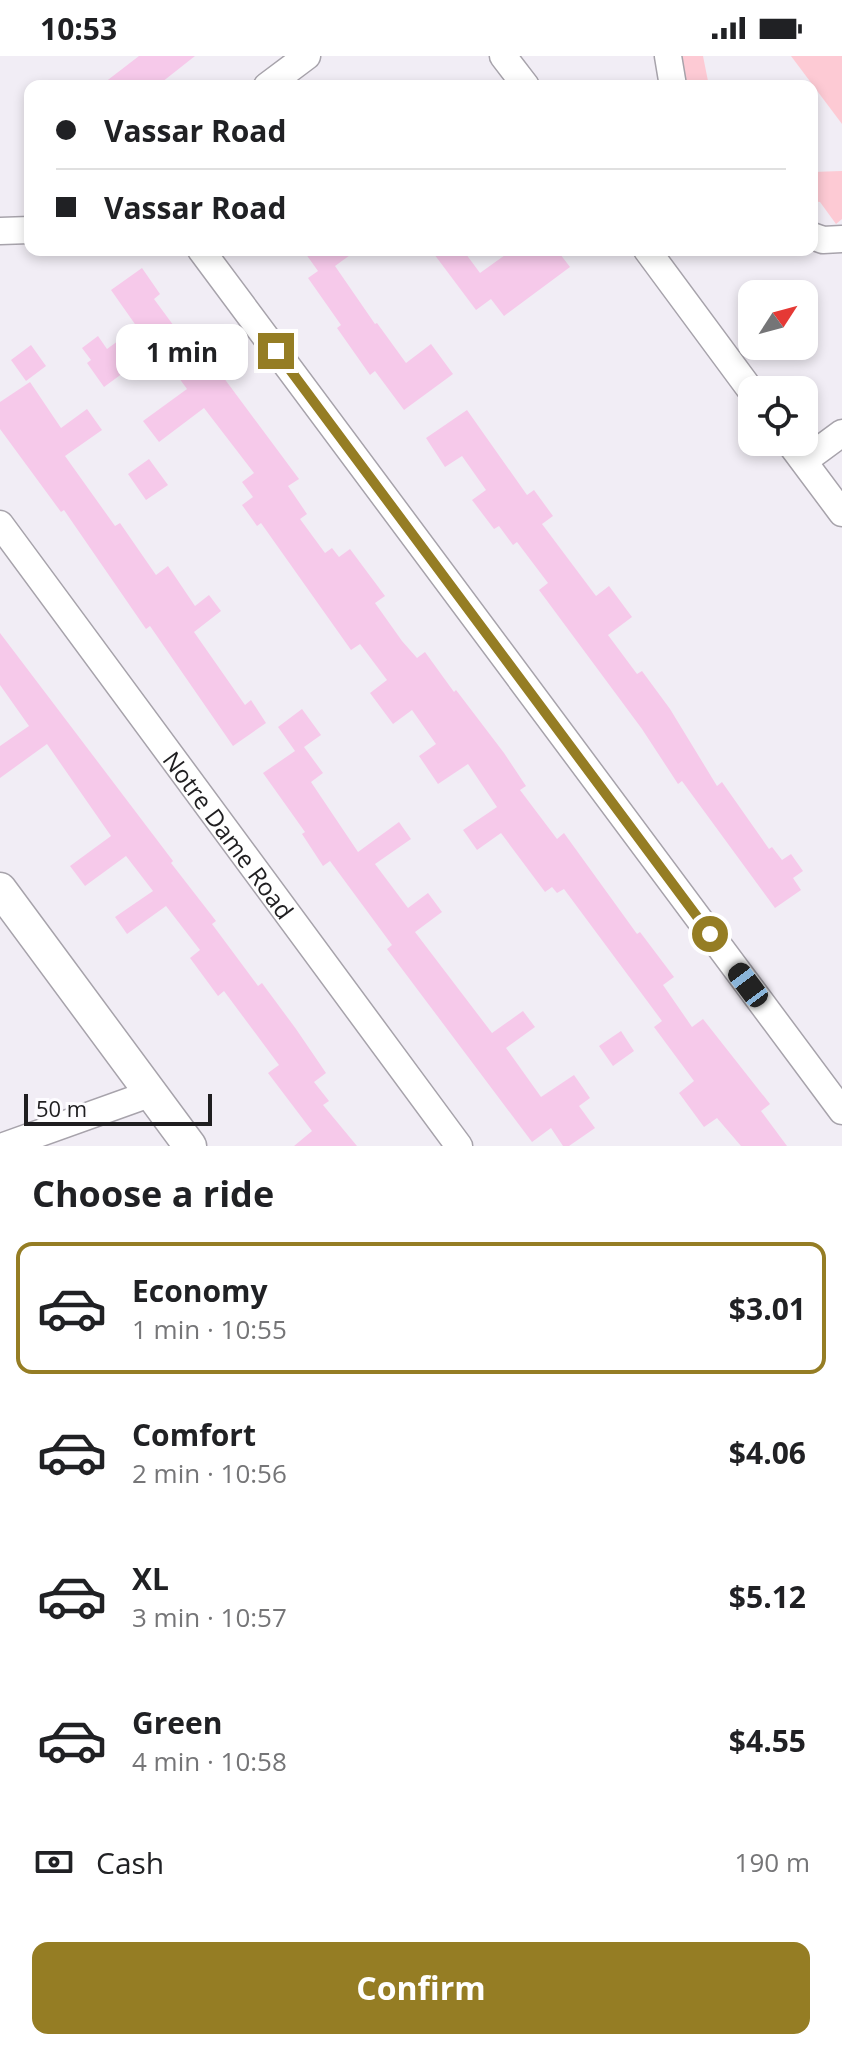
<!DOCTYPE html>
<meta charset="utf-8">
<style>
body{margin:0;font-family:"Open Sans",sans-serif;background:#f6f6f6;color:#202124;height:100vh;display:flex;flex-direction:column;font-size:30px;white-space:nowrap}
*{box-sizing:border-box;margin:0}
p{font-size:26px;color:#757577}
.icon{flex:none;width:44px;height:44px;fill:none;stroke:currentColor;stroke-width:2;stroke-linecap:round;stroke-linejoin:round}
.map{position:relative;height:1090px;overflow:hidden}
.panel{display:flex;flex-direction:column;background:#fff;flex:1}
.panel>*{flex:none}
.hud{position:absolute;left:24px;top:24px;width:794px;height:176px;border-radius:16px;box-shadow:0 4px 12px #0003;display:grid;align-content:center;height:176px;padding:0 32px;background:#fff}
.needle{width:52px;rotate:54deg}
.tools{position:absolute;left:738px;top:224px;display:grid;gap:16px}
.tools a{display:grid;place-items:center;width:80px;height:80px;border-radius:16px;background:#fff;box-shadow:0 4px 12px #0003;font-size:40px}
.scale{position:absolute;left:24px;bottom:20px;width:188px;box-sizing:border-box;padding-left:8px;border:4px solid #1f1e20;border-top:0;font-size:22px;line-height:28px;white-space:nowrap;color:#1f1e20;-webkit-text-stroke:6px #fdfcff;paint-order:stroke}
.end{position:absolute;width:36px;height:36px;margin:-18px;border:10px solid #957d24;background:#fff;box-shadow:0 0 0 4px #fff}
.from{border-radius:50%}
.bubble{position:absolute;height:56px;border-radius:16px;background:#fff;box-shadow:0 4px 12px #0003;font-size:26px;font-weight:700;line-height:56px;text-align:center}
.car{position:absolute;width:24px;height:48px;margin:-24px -12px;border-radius:10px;box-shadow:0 0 6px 2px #0007;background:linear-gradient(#222 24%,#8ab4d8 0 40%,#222 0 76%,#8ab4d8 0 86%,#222 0)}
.hud b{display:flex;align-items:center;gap:28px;height:76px;font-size:30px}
.hud b+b{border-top:2px solid #e0e0e0}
.hud i{width:20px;height:20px;background:#202124}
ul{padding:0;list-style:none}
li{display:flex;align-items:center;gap:24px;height:132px;margin:0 16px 12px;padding:0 16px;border:4px solid transparent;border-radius:16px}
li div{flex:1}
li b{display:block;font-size:30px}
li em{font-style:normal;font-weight:700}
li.active{border-color:#957d24}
li>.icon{width:72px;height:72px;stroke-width:1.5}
h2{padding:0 32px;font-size:36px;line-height:96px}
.pay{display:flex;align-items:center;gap:20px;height:88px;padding:0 32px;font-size:30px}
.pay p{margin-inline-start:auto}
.cta{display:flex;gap:16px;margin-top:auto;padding:16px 32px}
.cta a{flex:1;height:92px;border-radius:16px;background:#957d24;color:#fff;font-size:32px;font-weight:700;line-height:92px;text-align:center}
.status{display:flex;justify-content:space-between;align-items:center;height:56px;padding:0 40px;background:#fff;direction:ltr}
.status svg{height:22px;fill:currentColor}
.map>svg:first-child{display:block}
.green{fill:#fdcad4}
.building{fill:#f6c9ea}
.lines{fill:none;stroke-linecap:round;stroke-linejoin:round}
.minor-casing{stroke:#a7a3ab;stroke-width:29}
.major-casing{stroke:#a7a3ab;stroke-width:35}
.minor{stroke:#fff;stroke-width:26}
.major{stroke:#fff;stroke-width:32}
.route{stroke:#957d24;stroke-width:10}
.labels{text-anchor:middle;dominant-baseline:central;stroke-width:6;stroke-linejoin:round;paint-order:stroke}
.street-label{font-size:24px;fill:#1f1e20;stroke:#fdfcff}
</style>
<div class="status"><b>10:53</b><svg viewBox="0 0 49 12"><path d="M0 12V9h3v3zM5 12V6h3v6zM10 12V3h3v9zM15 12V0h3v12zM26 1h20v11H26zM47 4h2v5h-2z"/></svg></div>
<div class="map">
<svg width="842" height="1090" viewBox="0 0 842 1090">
<rect width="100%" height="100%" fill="#f1edf5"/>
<!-- green -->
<path class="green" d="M 676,0 L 703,0 L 709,30 L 679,30 Z
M 791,0 L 842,0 L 842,68 Z
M 842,115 L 842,163 L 836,168 L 820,146 L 812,145 L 812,116 Z"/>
<!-- building -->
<path class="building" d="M 139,0 L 195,0 L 157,30 L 100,30 Z
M 303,194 L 357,194 L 335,210 L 375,268 L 377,267 L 406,307 L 431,288 L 453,318 L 404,354 L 375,315 L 370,319 L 337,272 L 341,269 L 308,222 L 318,215 Z
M 431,194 L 463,194 L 480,217 L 512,194 L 557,194 L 570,211 L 504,260 L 491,243 L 476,254 Z
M 142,212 L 160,238 L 154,243 L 182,281 L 189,275 L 299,423 L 288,430 L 307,458 L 300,463 L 325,497 L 332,492 L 339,501 L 350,493 L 385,540 L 375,547 L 402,585 L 417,602 L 425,596 L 454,636 L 456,634 L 504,697 L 526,730 L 520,734 L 557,783 L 564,777 L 637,878 L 640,876 L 674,921 L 663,929 L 692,971 L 703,963 L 770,1048 L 761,1055 L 787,1090 L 741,1090 L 717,1062 L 704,1071 L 679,1037 L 694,1025 L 654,971 L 662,965 L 564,833 L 557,837 L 552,831 L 545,836 L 501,777 L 477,794 L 463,774 L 497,751 L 468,708 L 438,728 L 419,700 L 436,688 L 412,654 L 393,668 L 370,637 L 387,624 L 360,588 L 351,594 L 261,467 L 257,470 L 242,449 L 253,441 L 242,426 L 254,417 L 204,352 L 159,386 L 143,365 L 187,333 L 157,292 L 104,331 L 87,307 L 91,304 L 82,292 L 98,280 L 107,293 L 137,271 L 111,234 Z
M 31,289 L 46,310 L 26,325 L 11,304 Z
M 30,326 L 61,372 L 87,353 L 102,374 L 65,400 L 115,470 L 120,467 L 156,519 L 168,510 L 195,550 L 209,539 L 221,555 L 194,576 L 245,649 L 251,644 L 266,667 L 233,690 L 150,570 L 146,573 L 64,454 L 61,456 L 0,373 L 0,346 Z
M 467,354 L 527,439 L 534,434 L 553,460 L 542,468 L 596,540 L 609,530 L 632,561 L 608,579 L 637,618 L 642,615 L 670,653 L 717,730 L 722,726 L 769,793 L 772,791 L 782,804 L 791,798 L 803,815 L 793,822 L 801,834 L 775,852 L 682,725 L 678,728 L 642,673 L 539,534 L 548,527 L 517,486 L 513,489 L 499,470 L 494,473 L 472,444 L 486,434 L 462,400 L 445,411 L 426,382 Z
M 149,403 L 168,429 L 146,444 L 128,418 Z
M 0,577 L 173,805 L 171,807 L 216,865 L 212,868 L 258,930 L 262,927 L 296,973 L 326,1017 L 314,1026 L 329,1045 L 323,1049 L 357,1090 L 294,1090 L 312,1075 L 268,1017 L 279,1009 L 224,935 L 218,940 L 190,902 L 200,894 L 166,850 L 127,878 L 115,861 L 153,835 L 126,800 L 85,830 L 70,810 L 111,780 L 47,688 L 0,722 L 0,690 L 29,670 L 0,629 Z
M 302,653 L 321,679 L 304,691 L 323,717 L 311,726 L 358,796 L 399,766 L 411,783 L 375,808 L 408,852 L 428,837 L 442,856 L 415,876 L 492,977 L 523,955 L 535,971 L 506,992 L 541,1041 L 574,1019 L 590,1042 L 579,1050 L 595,1072 L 569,1090 L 563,1090 L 551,1072 L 532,1086 L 387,893 L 392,889 L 330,805 L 323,810 L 302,778 L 305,776 L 263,717 L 295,695 L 278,671 Z
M 621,975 L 634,995 L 613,1010 L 599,990 Z"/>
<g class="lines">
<!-- minor casing -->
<g class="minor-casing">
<g id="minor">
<path d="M 503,0 L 526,30"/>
<path d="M 668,0 L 673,30"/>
<path d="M 267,30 L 307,0"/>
<path d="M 0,175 L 30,174"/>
<path d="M 812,180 L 823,184 L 842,183"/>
<path d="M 201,194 L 842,1055"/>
<path d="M 647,194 L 752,336"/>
<path d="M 789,386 L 842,457"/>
<path d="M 804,405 L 842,377"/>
<path id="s1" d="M 0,468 L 459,1090"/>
<path d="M 4,1090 L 152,1037"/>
</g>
</g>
<!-- major casing -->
<g class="major-casing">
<path id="major" d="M 0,833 L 190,1090"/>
</g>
<!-- minor -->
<use href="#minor" class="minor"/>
<!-- major -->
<use href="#major" class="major"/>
</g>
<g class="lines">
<!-- route -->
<path class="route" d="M 276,295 L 710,878"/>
</g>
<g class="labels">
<!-- street labels -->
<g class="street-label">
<text stroke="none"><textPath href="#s1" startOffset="386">Notre Dame Road</textPath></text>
</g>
</g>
</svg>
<div class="tools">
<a><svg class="needle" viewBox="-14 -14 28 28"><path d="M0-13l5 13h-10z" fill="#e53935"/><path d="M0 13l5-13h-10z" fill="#757577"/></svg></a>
<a><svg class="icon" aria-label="locate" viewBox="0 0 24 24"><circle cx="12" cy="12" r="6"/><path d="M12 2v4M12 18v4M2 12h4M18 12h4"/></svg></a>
</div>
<div class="scale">50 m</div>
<i class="end from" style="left:710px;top:878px"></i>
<i class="end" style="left:276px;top:295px"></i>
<div class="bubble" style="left:116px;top:268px;width:132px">1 min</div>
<i class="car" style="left:748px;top:929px;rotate:323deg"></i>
<div class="hud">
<b><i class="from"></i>Vassar Road</b>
<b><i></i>Vassar Road</b>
</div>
</div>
<section class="panel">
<h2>Choose a ride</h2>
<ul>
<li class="active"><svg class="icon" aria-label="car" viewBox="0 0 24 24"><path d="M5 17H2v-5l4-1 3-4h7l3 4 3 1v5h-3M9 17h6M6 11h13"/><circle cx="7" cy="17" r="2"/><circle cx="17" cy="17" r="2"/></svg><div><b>Economy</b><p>1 min · 10:55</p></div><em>$3.01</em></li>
<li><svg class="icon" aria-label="car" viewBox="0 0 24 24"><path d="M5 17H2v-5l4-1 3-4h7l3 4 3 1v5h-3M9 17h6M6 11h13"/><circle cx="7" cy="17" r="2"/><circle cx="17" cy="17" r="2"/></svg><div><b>Comfort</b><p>2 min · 10:56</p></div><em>$4.06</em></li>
<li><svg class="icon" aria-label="car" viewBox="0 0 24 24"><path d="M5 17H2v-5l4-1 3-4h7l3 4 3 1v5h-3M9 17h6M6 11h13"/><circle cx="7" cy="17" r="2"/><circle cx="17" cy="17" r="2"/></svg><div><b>XL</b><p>3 min · 10:57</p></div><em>$5.12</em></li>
<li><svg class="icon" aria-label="car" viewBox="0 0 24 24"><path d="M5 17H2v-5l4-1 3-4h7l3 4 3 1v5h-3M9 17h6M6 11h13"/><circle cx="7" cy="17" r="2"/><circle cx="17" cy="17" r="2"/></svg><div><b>Green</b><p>4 min · 10:58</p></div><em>$4.55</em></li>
</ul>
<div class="pay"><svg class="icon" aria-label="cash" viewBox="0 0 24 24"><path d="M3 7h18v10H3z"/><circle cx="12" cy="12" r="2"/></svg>Cash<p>190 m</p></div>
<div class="cta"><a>Confirm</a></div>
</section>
